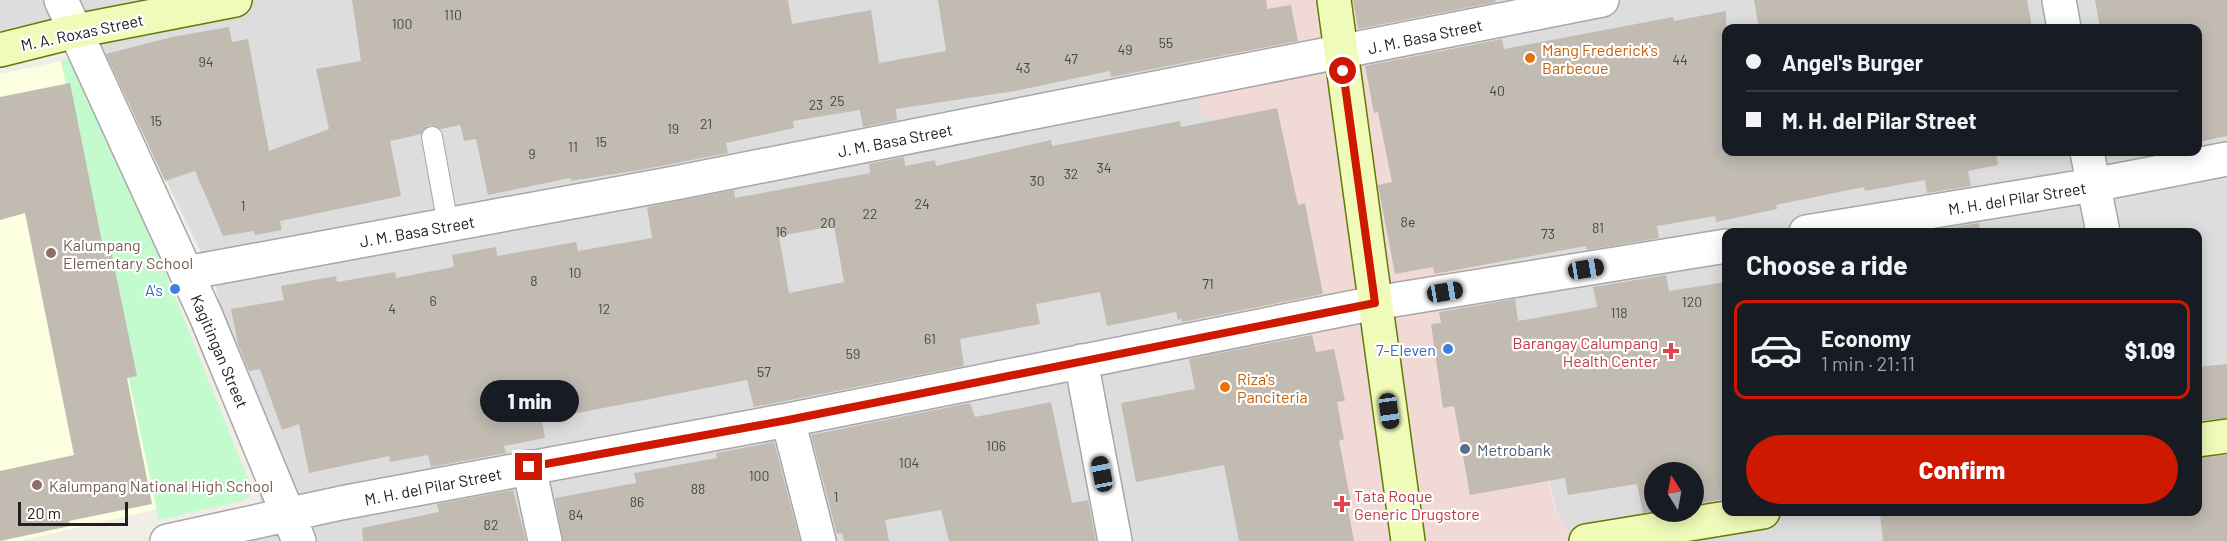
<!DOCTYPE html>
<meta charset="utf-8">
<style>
body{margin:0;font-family:Barlow,sans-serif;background:#242831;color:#f1f3f6;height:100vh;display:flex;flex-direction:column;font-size:22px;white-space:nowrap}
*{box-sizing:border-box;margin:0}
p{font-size:20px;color:#9ea1a6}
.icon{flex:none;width:33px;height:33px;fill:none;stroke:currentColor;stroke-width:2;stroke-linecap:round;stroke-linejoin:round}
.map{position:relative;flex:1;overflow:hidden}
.side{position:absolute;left:1722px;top:228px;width:480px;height:288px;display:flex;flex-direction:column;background:#171b24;border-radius:12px;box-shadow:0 3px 15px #0003}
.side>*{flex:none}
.hud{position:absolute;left:1722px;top:24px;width:480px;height:132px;border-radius:12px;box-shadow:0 3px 15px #0003;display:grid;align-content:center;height:132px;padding:0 24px;background:#171b24}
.needle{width:39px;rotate:349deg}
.tools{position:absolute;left:1644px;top:462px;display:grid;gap:12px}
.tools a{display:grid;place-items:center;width:60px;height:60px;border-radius:50%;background:#171b24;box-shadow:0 3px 15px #0003;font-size:30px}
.scale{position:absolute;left:18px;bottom:15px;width:110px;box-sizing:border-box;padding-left:6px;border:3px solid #202020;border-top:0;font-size:16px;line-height:21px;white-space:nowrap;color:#202020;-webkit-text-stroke:4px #fff;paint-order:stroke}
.end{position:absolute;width:27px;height:27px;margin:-14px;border:8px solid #cf1800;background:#fff;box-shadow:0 0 0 3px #fff}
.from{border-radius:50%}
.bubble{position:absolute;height:42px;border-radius:21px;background:#171b24;box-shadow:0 3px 15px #0003;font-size:20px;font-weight:800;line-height:42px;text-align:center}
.car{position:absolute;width:18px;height:36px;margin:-18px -9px;border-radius:8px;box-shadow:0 0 4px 2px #0007;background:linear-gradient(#222 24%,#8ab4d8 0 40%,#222 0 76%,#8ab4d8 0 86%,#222 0)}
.hud b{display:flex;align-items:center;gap:21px;height:57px;font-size:22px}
.hud b+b{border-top:2px solid #363941}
.hud i{width:15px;height:15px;background:#f1f3f6}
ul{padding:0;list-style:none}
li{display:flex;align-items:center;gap:18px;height:99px;margin:0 12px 9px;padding:0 12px;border:3px solid transparent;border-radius:12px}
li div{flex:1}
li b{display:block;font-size:22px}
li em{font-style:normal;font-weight:800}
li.active{border-color:#cf1800}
li>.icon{width:54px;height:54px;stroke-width:1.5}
h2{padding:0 24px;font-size:27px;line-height:72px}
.button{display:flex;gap:12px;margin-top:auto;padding:12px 24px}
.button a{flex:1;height:69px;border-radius:36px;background:#cf1800;color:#fff;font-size:24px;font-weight:800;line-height:69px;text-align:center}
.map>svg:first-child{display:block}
.residential{fill:#dedddd;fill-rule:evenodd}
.commercial{fill:#f1d9d5}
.education{fill:#fbffe0}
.park{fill:#c3fbce}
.building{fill:#c1bbb2;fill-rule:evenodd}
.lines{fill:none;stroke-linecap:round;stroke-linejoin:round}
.lane-casing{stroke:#a7a7a7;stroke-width:22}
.street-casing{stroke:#a7a7a7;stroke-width:36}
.secondary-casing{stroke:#607b03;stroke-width:36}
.lane{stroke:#fff;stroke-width:20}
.street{stroke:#fff;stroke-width:33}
.secondary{stroke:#f0fbb9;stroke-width:33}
.route{stroke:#cf1800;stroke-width:8}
.food-dot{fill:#e8710a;stroke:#fff;stroke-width:2}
.education-dot{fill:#8d6e63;stroke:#fff;stroke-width:2}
.shop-dot{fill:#3f7fe0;stroke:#fff;stroke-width:2}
.health-dot{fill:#e0444e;stroke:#fff;stroke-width:2}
.service-dot{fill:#5c6f8a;stroke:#fff;stroke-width:2}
.labels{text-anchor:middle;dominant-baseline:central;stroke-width:4.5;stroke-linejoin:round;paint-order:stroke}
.number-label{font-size:14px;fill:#484744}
.street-label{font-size:16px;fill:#202020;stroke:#fff}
.food-label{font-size:16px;fill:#c56008;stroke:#fff;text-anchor:start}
.education-label{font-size:16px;fill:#785e54;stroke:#fff;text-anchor:start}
.shop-label{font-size:16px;fill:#366cbe;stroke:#fff;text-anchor:end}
.health-label{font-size:16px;fill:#be3a42;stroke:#fff;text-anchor:end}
.service-label{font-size:16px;fill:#4e5e75;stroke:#fff;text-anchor:start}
</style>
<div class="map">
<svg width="2227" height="541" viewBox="0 0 2227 541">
<rect width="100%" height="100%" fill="#f0eee6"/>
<!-- residential -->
<path class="residential" d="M 0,0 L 1183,0 L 1201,112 L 1213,117 L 1254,318 L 1240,541 L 241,541 L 268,535 L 214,279 L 86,15 L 0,33 Z
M 1463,0 L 2227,0 L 2227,541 L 1575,541 L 1556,510 L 1499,260 ZM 1726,28 L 2198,28 L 2198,152 L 1726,152 ZM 1726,232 L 2198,232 L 2198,512 L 1726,512 ZM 1654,472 L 1694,472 L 1694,512 L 1654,512 Z"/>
<!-- commercial -->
<path class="commercial" d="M 1183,0 L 1463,0 L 1473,54 L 1499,260 L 1555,510 L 1575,541 L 1240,541 L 1247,366 L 1254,318 L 1213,118 L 1201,112 Z"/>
<!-- education -->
<path class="education" d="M 61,61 L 157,509 L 20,541 L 0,541 L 0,74 Z"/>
<!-- park -->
<path class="park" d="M 79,57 L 253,491 L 245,500 L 159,520 L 61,61 Z"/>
<!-- building -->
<path class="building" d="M 352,0 L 788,0 L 792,24 L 871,10 L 879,63 L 946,51 L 938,0 L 1266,0 L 1267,9 L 1291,5 L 1298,41 L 1111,77 L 1110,71 L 1015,91 L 896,109 L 897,120 L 863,127 L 860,110 L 793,121 L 794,128 L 726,143 L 728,153 L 640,170 L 571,181 L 570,178 L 488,195 L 476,139 L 464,141 L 460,125 L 441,129 L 430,125 L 421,134 L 390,141 L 401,196 L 280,221 L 282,230 L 255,235 L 254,231 L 223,236 L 195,171 L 165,181 L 106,54 L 172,37 L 229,27 L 232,42 L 248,39 L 269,151 L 329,129 L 316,69 L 361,61 Z
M 1353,0 L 1495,0 L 1496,2 L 1358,29 Z
M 1754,0 L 2027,0 L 2032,28 L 1759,28 Z
M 2095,0 L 2227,0 L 2227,136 L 2198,142 L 2198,28 L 2100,28 Z
M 1726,11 L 1726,152 L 1996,152 L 1998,165 L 1968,171 L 1971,186 L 1927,193 L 1925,180 L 1865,191 L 1864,187 L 1776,205 L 1777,209 L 1716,222 L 1715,216 L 1657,226 L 1659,238 L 1587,250 L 1586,246 L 1434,274 L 1433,267 L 1395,274 L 1378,185 L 1392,182 L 1378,112 L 1374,113 L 1365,66 L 1502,39 L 1504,49 L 1673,17 L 1674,21 Z
M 70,83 L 105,257 L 112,255 L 137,376 L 127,378 L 152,504 L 69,521 L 70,526 L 0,541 L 0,471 L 74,455 L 25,213 L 0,220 L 0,97 Z
M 1277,108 L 1298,205 L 1305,203 L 1323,294 L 1182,322 L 1182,319 L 1178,320 L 1176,312 L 1107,326 L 1100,292 L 1036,304 L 1040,324 L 960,339 L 964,366 L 754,407 L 747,380 L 542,420 L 545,438 L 504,446 L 506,453 L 431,467 L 428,455 L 390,462 L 389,456 L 309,473 L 299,424 L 282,430 L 260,369 L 249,371 L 238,344 L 231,309 L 284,300 L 281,286 L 336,276 L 337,282 L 395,272 L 396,278 L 454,267 L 452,255 L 496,247 L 497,256 L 576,242 L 578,251 L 652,238 L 647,207 L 734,190 L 735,198 L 870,173 L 869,164 L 904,157 L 905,166 L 935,160 L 936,166 L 1051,140 L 1052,146 L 1180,121 L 1181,127 ZM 834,226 L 844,282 L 789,293 L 779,236 Z
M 1979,223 L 1980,232 L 1935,232 L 1935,230 Z
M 1666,275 L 1669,291 L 1726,282 L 1726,499 L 1694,504 L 1694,472 L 1654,472 L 1654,511 L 1643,513 L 1637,484 L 1568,495 L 1565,478 L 1470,495 L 1454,406 L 1443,408 L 1431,324 L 1441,323 L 1439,312 L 1515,299 L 1518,321 L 1597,307 L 1593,287 Z
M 1312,335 L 1316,352 L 1334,349 L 1345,401 L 1337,402 L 1344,439 L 1339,441 L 1351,503 L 1347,504 L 1354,541 L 1239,541 L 1224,465 L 1136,482 L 1121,403 L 1195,389 L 1189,359 Z
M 2227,364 L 2227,418 L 2198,421 L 2198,367 Z
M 1051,402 L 1072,503 L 1088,500 L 1096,541 L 949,541 L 941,510 L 885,520 L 889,541 L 844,541 L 842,533 L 837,534 L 811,435 L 970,403 L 975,417 Z
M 774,442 L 800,541 L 563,541 L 555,498 L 636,483 L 634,473 L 717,458 L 716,453 Z
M 2227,455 L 2227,541 L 1883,541 L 1880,514 L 1902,512 L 2198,512 L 2198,458 Z
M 513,490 L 526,541 L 363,541 L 362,528 L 439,512 L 437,504 Z"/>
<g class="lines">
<!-- lane casing -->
<g class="lane-casing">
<path id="lane" d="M 432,137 L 448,225"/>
</g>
<!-- street casing -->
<g class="street-casing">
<path id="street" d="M 61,0 L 206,316 L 299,541
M 2059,0 L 2064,28
M 2087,152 L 2103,232
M 1806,232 L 2093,185 L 2227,159
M 186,273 L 675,183 L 1602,0
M 1081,361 L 1115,541
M 788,420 L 819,541
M 529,467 L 545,541
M 167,541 L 341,503 L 788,420 L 1375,303 L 1726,246"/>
</g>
<!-- secondary casing -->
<g class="secondary-casing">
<path id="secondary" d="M 1334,0 L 1408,541
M 0,50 L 76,31 L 235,0
M 2198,440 L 2227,436
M 1586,541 L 1763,512"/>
</g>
<!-- lane -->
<use href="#lane" class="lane"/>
<!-- street -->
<use href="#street" class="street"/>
<!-- secondary -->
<use href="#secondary" class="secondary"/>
</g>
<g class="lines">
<!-- route -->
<path class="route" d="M 529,467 L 788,420 L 1375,303 L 1343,71"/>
</g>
<!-- markers -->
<g class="food-dot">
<circle cx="1530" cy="58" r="6"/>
<circle cx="1225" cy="387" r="6"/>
</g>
<g class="education-dot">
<circle cx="51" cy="253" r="6"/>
<circle cx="37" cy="485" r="6"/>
</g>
<g class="shop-dot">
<circle cx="175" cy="289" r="6"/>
<circle cx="1448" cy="349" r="6"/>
</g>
<g class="health-dot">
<path d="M1668 342h6v6h6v6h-6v6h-6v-6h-6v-6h6z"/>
<path d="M1339 495h6v6h6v6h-6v6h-6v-6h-6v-6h6z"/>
</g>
<circle class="service-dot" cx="1465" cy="449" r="6"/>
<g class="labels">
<!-- number labels -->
<g class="number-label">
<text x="453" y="14">110</text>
<text x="402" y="23">100</text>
<text x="1166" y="42">55</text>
<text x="1125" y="49">49</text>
<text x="1071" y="58">47</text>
<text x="1680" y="59">44</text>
<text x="206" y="61">94</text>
<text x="1023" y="67">43</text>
<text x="1497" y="90">40</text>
<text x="837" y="100">25</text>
<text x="816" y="104">23</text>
<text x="156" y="120">15</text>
<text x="706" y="123">21</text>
<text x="673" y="128">19</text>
<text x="601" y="141">15</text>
<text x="573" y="146">11</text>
<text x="532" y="153">9</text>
<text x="1104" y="167">34</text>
<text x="1071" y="173">32</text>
<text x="1037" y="180">30</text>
<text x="922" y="203">24</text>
<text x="243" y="205">1</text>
<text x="870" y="213">22</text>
<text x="1408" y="221">8e</text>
<text x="828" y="222">20</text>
<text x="1598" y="227">81</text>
<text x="781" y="231">16</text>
<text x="1548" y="233">73</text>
<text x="575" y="272">10</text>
<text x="534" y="280">8</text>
<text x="1208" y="283">71</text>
<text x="433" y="300">6</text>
<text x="1692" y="301">120</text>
<text x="392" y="308">4</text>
<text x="604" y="308">12</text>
<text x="1619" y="312">118</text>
<text x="930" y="338">61</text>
<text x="853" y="353">59</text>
<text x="764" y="371">57</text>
<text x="996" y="445">106</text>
<text x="909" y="462">104</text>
<text x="759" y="475">100</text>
<text x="698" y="488">88</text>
<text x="836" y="496">1</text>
<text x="637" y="501">86</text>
<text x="576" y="514">84</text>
<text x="491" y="524">82</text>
</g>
<!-- street labels -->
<g class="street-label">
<text transform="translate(82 32) rotate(-12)">M. A. Roxas Street</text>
<text transform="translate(1425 36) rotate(-12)">J. M. Basa Street</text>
<text transform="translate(895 140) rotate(-11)">J. M. Basa Street</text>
<text transform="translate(2017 198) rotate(-9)">M. H. del Pilar Street</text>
<text transform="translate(417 231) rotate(-10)">J. M. Basa Street</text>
<text transform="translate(220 351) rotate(67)">Kagitingan Street</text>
<text transform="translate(433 486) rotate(-11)">M. H. del Pilar Street</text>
</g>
<!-- food labels -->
<g class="food-label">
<text x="1542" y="49">Mang Frederick's<tspan x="1542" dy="18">Barbecue</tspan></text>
<text x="1237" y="378">Riza's<tspan x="1237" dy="18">Panciteria</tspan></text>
</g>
<!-- education labels -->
<g class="education-label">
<text x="63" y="244">Kalumpang<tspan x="63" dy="18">Elementary School</tspan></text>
<text x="49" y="485">Kalumpang National High School</text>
</g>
<!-- shop labels -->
<g class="shop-label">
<text x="163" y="289">A's</text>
<text x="1436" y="349">7-Eleven</text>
</g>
<!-- health labels -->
<g class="health-label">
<text x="1658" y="342">Barangay Calumpang<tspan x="1658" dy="18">Health Center</tspan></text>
<text x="1354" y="495" text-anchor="start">Tata Roque<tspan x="1354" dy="18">Generic Drugstore</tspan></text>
</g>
<!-- service labels -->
<g class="service-label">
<text x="1477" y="449">Metrobank</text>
</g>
</g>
</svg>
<div class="tools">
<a><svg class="needle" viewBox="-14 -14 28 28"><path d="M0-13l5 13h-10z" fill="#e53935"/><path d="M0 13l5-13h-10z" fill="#9ea1a6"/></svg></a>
</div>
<div class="scale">20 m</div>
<i class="end from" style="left:1343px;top:71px"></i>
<i class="end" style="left:529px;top:467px"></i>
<div class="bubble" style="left:480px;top:380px;width:99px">1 min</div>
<i class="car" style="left:1586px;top:269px;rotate:81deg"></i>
<i class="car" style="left:1445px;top:292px;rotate:81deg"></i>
<i class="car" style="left:1389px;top:411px;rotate:172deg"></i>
<i class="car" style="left:1102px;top:474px;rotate:349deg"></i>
<div class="hud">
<b><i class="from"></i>Angel's Burger</b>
<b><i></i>M. H. del Pilar Street</b>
</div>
<section class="side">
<h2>Choose a ride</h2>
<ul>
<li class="active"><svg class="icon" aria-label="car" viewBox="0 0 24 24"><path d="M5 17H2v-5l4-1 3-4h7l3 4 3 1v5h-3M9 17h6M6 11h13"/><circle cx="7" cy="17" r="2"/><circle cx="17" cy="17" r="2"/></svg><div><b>Economy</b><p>1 min · 21:11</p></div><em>$1.09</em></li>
</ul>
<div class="button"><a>Confirm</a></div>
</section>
</div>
